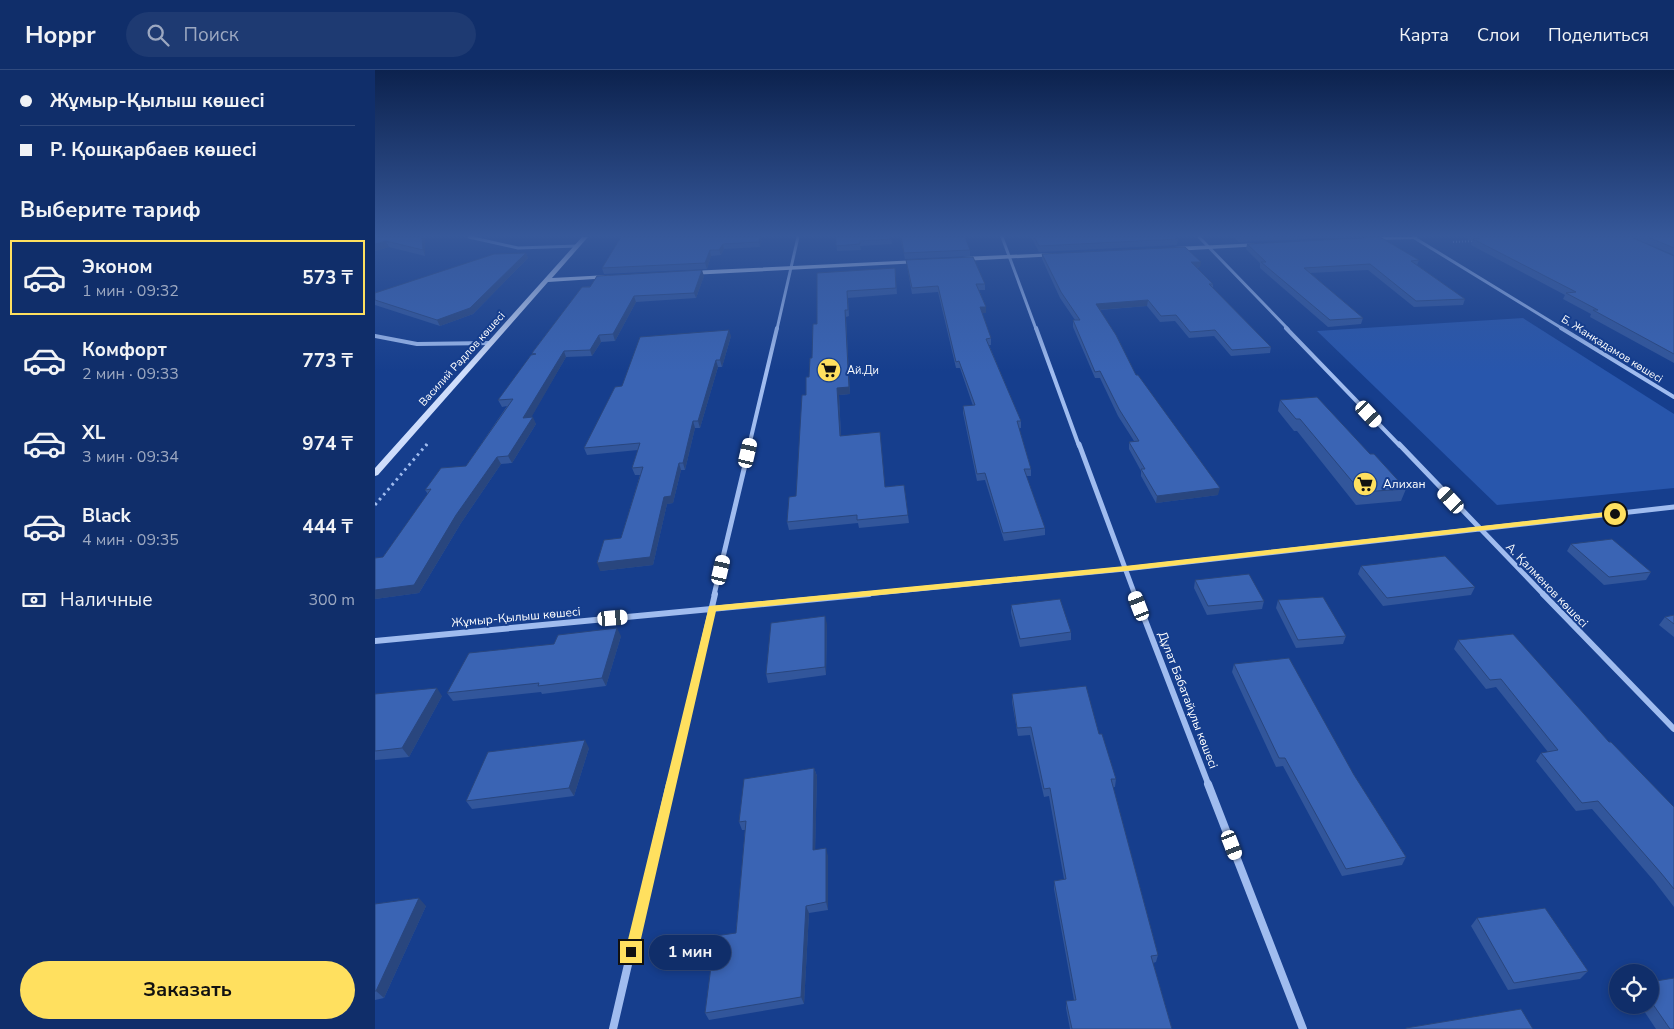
<!DOCTYPE html>
<html lang="ru">
<meta charset="utf-8">
<style>
body{margin:0;font-family:"Nunito Sans",sans-serif;background:#1e3a72;color:#f1f3f6;height:100vh;display:flex;flex-direction:column;font-size:19px;white-space:nowrap}
*{box-sizing:border-box;margin:0}
p{font-size:16px;color:#9ca8c1}
.icon{flex:none;width:28px;height:28px;fill:none;stroke:currentColor;stroke-width:2;stroke-linecap:round;stroke-linejoin:round}
.map{position:relative;flex:1;overflow:hidden}
.side{display:flex;flex-direction:column;background:#102e6a;width:375px}
.side>*{flex:none}
.banner{display:grid;align-content:center;height:110px;padding:0 20px;background:#102e6a}
.buttons{position:absolute;left:1234px;top:894px;display:grid;gap:10px}
.buttons a{display:grid;place-items:center;width:50px;height:50px;border-radius:50%;background:#102e6a;box-shadow:0 2px 8px #0003,0 0 0 1px #304a7e;font-size:25px}
.end{position:absolute;width:22px;height:22px;margin:-11px;border:6px solid #ffe05f;background:#111;box-shadow:0 0 0 2px #111}
.from{border-radius:50%}
.bubble{position:absolute;height:35px;border-radius:18px;background:#102e6a;box-shadow:0 2px 8px #0003,0 0 0 1px #304a7e;font-size:16px;font-weight:700;line-height:35px;text-align:center}
.car{position:absolute;width:15px;height:30px;margin:-15px -8px;border-radius:6px;box-shadow:0 0 4px 1px #0007;background:linear-gradient(#fff 24%,#345 0 40%,#fff 0 76%,#345 0 86%,#fff 0)}
.banner b{display:flex;align-items:center;gap:18px;height:48px;font-size:19px}
.banner b+b{border-top:1px solid #304a7e}
.banner i{width:12px;height:12px;background:#f1f3f6}
ul{padding:0;list-style:none}
li{display:flex;align-items:center;gap:15px;height:75px;margin:0 10px 8px;padding:0 10px;border:2px solid transparent;border-radius:0px}
li div{flex:1}
li b{display:block;font-size:19px}
li em{font-style:normal;font-weight:700}
li.current{border-color:#ffe05f}
li>.icon{width:45px;height:45px;stroke-width:1.5}
h2{padding:0 20px;font-size:22px;line-height:60px}
.pay{display:flex;align-items:center;gap:12px;height:55px;padding:0 20px;font-size:19px}
.pay p{margin-inline-start:auto}
.action{display:flex;gap:10px;margin-top:auto;padding:10px 20px}
.action a{flex:1;height:58px;border-radius:30px;background:#ffe05f;color:#111;font-size:20px;font-weight:700;line-height:58px;text-align:center}
header{display:flex;align-items:center;gap:30px;box-sizing:border-box;height:70px;padding:0 25px;background:#102e6a;border-bottom:1px solid #304a7e}
header strong{font-size:24px}
nav{display:flex;gap:28px;margin-inline-start:auto;font-size:18px}
.search{width:350px;height:45px;background:#1e3a72;display:flex;align-items:center;gap:12px;box-sizing:border-box;padding:0 18px;border-radius:28px;color:#9ca8c1;font-size:19px}
main{display:flex;flex:1;min-height:0}
.map>svg:first-child{display:block}
.green{fill:#2856ac}
.lines{fill:none;stroke-linecap:round;stroke-linejoin:round}
.path-far2{stroke:#a0bcef;stroke-width:2;stroke-dasharray:1 2;stroke-linecap:butt}
.path-far1{stroke:#a0bcef;stroke-width:2.5;stroke-dasharray:2 2.5;stroke-linecap:butt}
.path{stroke:#a0bcef;stroke-width:3;stroke-dasharray:2.5 4;stroke-linecap:butt}
.street-far4{stroke:#a0bcef;stroke-width:3}
.street-far3{stroke:#a0bcef;stroke-width:4}
.street-far2{stroke:#a0bcef;stroke-width:5}
.street-far1{stroke:#a0bcef;stroke-width:6}
.street{stroke:#a0bcef;stroke-width:8}
.secondary{fill:#ceddfb;fill-rule:evenodd}
.wall{fill:#32569b}
.shaded-wall{fill:#29467e}
.building{fill:#3a64b4;stroke:#29467e}
.route{fill:#ffe05f}
.labels{text-anchor:middle;dominant-baseline:central;stroke-width:4;stroke-linejoin:round;paint-order:stroke}
.far-street-label{font-size:11px;fill:#fff;stroke:#163e8d}
.far-poi-label{font-size:11px;fill:#fff;stroke:#163e8d;text-anchor:start}
.poi-label{font-size:12px;fill:#fff;stroke:#163e8d;text-anchor:start}
.street-label{font-size:12px;fill:#fff;stroke:#163e8d}
</style>
<header>
<strong>Hoppr</strong>
<div class="search"><svg class="icon" aria-label="search" viewBox="0 0 24 24"><circle cx="10" cy="10" r="6"/><path d="M15 15l6 6"/></svg>Поиск</div>
<nav><a>Карта</a><a>Слои</a><a>Поделиться</a></nav>
</header>
<main>
<section class="side">
<div class="banner">
<b><i class="from"></i>Жұмыр-Қылыш көшесі</b>
<b><i></i>Р. Қошқарбаев көшесі</b>
</div>
<h2>Выберите тариф</h2>
<ul>
<li class="current"><svg class="icon" aria-label="car" viewBox="0 0 24 24"><path d="M5 17H2v-5l4-1 3-4h7l3 4 3 1v5h-3M9 17h6M6 11h13"/><circle cx="7" cy="17" r="2"/><circle cx="17" cy="17" r="2"/></svg><div><b>Эконом</b><p>1 мин · 09:32</p></div><em>573 ₸</em></li>
<li><svg class="icon" aria-label="car" viewBox="0 0 24 24"><path d="M5 17H2v-5l4-1 3-4h7l3 4 3 1v5h-3M9 17h6M6 11h13"/><circle cx="7" cy="17" r="2"/><circle cx="17" cy="17" r="2"/></svg><div><b>Комфорт</b><p>2 мин · 09:33</p></div><em>773 ₸</em></li>
<li><svg class="icon" aria-label="car" viewBox="0 0 24 24"><path d="M5 17H2v-5l4-1 3-4h7l3 4 3 1v5h-3M9 17h6M6 11h13"/><circle cx="7" cy="17" r="2"/><circle cx="17" cy="17" r="2"/></svg><div><b>XL</b><p>3 мин · 09:34</p></div><em>974 ₸</em></li>
<li><svg class="icon" aria-label="car" viewBox="0 0 24 24"><path d="M5 17H2v-5l4-1 3-4h7l3 4 3 1v5h-3M9 17h6M6 11h13"/><circle cx="7" cy="17" r="2"/><circle cx="17" cy="17" r="2"/></svg><div><b>Black</b><p>4 мин · 09:35</p></div><em>444 ₸</em></li>
</ul>
<div class="pay"><svg class="icon" aria-label="cash" viewBox="0 0 24 24"><path d="M3 7h18v10H3z"/><circle cx="12" cy="12" r="2"/></svg>Наличные<p>300 m</p></div>
<div class="action"><a>Заказать</a></div>
</section>
<div class="map">
<svg width="1299" height="959" viewBox="0 0 1299 959">
<rect width="100%" height="100%" fill="#163e8d"/>
<!-- green -->
<path class="green" d="M 1148,248 L 1299,344 L 1299,418 L 1122,435 L 942,261 Z"/>
<g class="lines">
<!-- path-far2 -->
<path class="path-far2" d="M 1078,172 L 1099,171"/>
<!-- path-far1 -->
<path class="path-far1" d="M 51,376 L 53,373"/>
<!-- path -->
<path class="path" d="M 0,435 L 52,374"/>
<!-- street-far4 -->
<path class="street-far4" d="M 94,167 L 143,178 L 202,176
M 627,167 L 661,259
M 824,167 L 913,259
M 1038,167 L 1188,259
M 402,259 L 423,167"/>
<!-- street-far3 -->
<path class="street-far3" d="M 661,258 L 704,376
M 911,258 L 1025,376
M 1186,258 L 1299,327
M 0,266 L 42,274 L 115,273
M 374,376 L 402,258"/>
<!-- street-far2 -->
<path class="street-far2" d="M 704,374 L 760,525
M 1024,374 L 1169,525
M 339,525 L 375,374
M 481,525 L 750,499 L 1299,437"/>
<!-- street-far1 -->
<path class="street-far1" d="M 760,524 L 834,716
M 1168,524 L 1299,659
M 0,571 L 494,524
M 295,716 L 340,524"/>
<!-- street -->
<path class="street" d="M 833,714 L 928,959
M 238,959 L 295,714"/>
<!-- secondary -->
<path class="secondary" d="M 207,167 L 213,167 L 177,208 L 233,205 L 236,207 L 235,208 L 173,212 L 3,405 L 0,406 L 0,398 Z
M 994,167 L 1043,167 L 1040,169 L 992,170 Z
M 885,173 L 887,174 L 887,176 L 799,181 L 796,179 L 799,177 Z
M 680,183 L 682,184 L 682,186 L 587,191 L 584,189 L 587,187 Z
M 543,190 L 545,191 L 545,193 L 315,205 L 312,203 L 315,201 Z"/>
</g>
<!-- wall -->
<path class="wall" d="M 0,167 L 50,167 L 50,186 L 14,177 L 0,181 Z
M 246,167 L 387,167 L 385,177 L 349,179 L 346,185 L 336,186 L 332,199 L 229,204 L 227,198 Z
M 461,167 L 516,167 L 517,174 L 485,176 L 486,180 L 462,181 Z
M 525,167 L 590,167 L 595,180 L 595,186 L 530,189 Z
M 656,167 L 800,167 L 803,169 L 802,175 L 664,182 Z
M 858,167 L 977,167 L 864,172 Z
M 1088,167 L 1256,167 L 1299,186 L 1299,293 L 1215,247 L 1216,244 L 1188,229 L 1190,225 L 1096,175 L 1097,171 Z
M 1257,167 L 1299,167 L 1299,185 Z
M 872,174 L 1044,190 L 1042,195 L 1090,229 L 1088,235 L 1039,237 L 993,200 L 935,203 L 988,248 L 986,254 L 953,257 L 885,198 L 885,193 L 871,179 Z
M 151,183 L 153,188 L 98,244 L 65,256 L 0,235 L 0,223 Z
M 667,184 L 825,197 L 821,198 L 838,214 L 838,218 L 896,277 L 895,283 L 856,286 L 839,266 L 814,268 L 800,251 L 785,252 L 772,236 L 725,240 L 761,305 L 843,425 L 781,433 L 766,406 L 766,401 L 754,379 L 754,372 L 759,371 L 743,346 L 725,308 L 720,308 L 698,257 L 698,250 L 700,250 L 685,228 L 667,189 Z
M 531,190 L 610,214 L 610,220 L 604,220 L 611,237 L 611,243 L 607,243 L 616,268 L 616,275 L 614,275 L 646,351 L 646,358 L 644,358 L 656,399 L 656,406 L 651,406 L 670,458 L 670,465 L 629,471 L 610,410 L 602,411 L 588,343 L 588,336 L 598,336 L 585,298 L 581,298 L 563,222 L 537,224 Z
M 520,198 L 522,224 L 473,228 L 474,246 L 471,247 L 475,324 L 464,325 L 466,366 L 510,417 L 529,415 L 534,453 L 484,458 L 483,453 L 414,460 L 412,452 L 421,426 L 431,325 L 442,254 L 442,203 Z
M 329,206 L 321,228 L 261,232 L 240,271 L 226,272 L 217,286 L 191,287 L 156,347 L 161,354 L 137,393 L 126,394 L 86,453 L 44,523 L 0,529 L 0,488 L 8,487 L 53,424 L 50,420 L 91,396 L 132,336 L 127,337 L 123,330 L 158,284 L 157,283 L 207,217 Z
M 356,266 L 347,297 L 343,297 L 325,358 L 320,358 L 310,400 L 306,400 L 298,433 L 292,434 L 278,495 L 225,501 L 246,468 L 265,405 L 260,405 L 257,398 L 263,380 L 212,385 L 209,378 L 247,316 Z
M 905,330 L 995,384 L 1031,419 L 1026,431 L 981,435 L 922,361 L 919,361 L 903,341 Z
M 1196,474 L 1276,502 L 1271,510 L 1229,515 L 1192,481 Z
M 986,496 L 1100,517 L 1096,525 L 1008,536 L 983,504 Z
M 820,510 L 889,531 L 887,539 L 832,545 L 819,518 Z
M 903,530 L 971,566 L 968,574 L 921,578 L 901,538 Z
M 636,535 L 696,562 L 696,570 L 645,577 L 636,543 Z
M 1299,545 L 1299,567 L 1284,555 L 1290,547 Z
M 452,554 L 451,605 L 393,613 L 391,604 Z
M 246,566 L 231,616 L 167,624 L 166,622 L 78,631 L 72,623 Z
M 1083,570 L 1234,672 L 1299,737 L 1299,837 L 1279,811 L 1217,739 L 1201,741 L 1161,691 L 1166,683 L 1173,682 L 1121,617 L 1111,619 L 1079,579 Z
M 859,594 L 979,705 L 1031,787 L 1027,795 L 967,806 L 908,696 L 901,697 L 857,602 Z
M 0,624 L 67,626 L 34,687 L 0,690 Z
M 637,624 L 724,664 L 741,709 L 740,717 L 738,717 L 783,885 L 781,892 L 778,893 L 797,959 L 695,959 L 691,938 L 691,931 L 699,930 L 679,819 L 679,811 L 689,809 L 674,726 L 669,727 L 655,665 L 643,666 L 637,632 Z
M 214,678 L 199,726 L 97,739 L 91,731 Z
M 439,698 L 442,706 L 440,780 L 453,786 L 453,840 L 434,843 L 429,934 L 334,950 L 330,943 L 361,863 L 370,760 L 367,760 L 364,752 Z
M 0,834 L 51,836 L 9,928 L 0,930 Z
M 1102,848 L 1213,901 L 1205,909 L 1133,920 L 1096,856 Z
M 1275,912 L 1299,959 L 1281,959 L 1265,935 L 1275,935 Z"/>
<!-- shaded-wall -->
<path class="shaded-wall" d="M 47,167 L 50,167 L 50,186 L 48,180 Z
M 385,167 L 387,167 L 385,177 L 384,172 Z
M 11,171 L 14,177 L 0,181 L 0,174 Z
M 348,174 L 349,179 L 346,185 L 344,180 Z
M 335,180 L 336,186 L 332,199 L 330,193 Z
M 151,183 L 153,188 L 98,244 L 65,256 L 62,250 Z
M 816,192 L 826,192 L 825,197 L 815,198 Z
M 327,200 L 329,206 L 321,228 L 319,223 Z
M 259,226 L 261,232 L 240,271 L 238,264 Z
M 773,230 L 772,236 L 721,240 L 721,234 Z
M 605,237 L 611,237 L 611,243 L 605,243 Z
M 470,240 L 475,324 L 464,325 L 466,373 L 465,366 L 462,318 Z
M 354,260 L 356,266 L 347,297 L 345,290 Z
M 224,265 L 226,272 L 217,286 L 215,280 Z
M 189,281 L 191,287 L 152,355 L 148,348 Z
M 341,290 L 343,297 L 325,358 L 323,351 Z
M 158,347 L 161,354 L 137,393 L 133,386 Z
M 318,351 L 320,358 L 310,400 L 308,393 Z
M 122,387 L 126,394 L 86,453 L 44,523 L 0,529 L 0,520 L 81,445 Z
M 304,393 L 306,400 L 298,433 L 292,434 L 278,495 L 225,501 L 222,493 L 289,427 Z
M 845,418 L 843,425 L 781,433 L 782,426 Z
M 450,546 L 452,554 L 451,605 L 450,597 Z
M 242,558 L 246,566 L 231,616 L 227,608 Z
M 62,618 L 67,626 L 34,687 L 27,678 Z
M 210,670 L 214,678 L 199,726 L 194,718 Z
M 439,698 L 442,706 L 440,788 L 438,780 Z
M 451,778 L 453,786 L 453,840 L 451,832 Z
M 44,828 L 51,836 L 9,928 L 1,921 Z
M 431,836 L 434,843 L 429,934 L 426,927 Z"/>
<!-- building -->
<path class="building" d="M 0,167 L 47,167 L 48,180 L 11,171 L 0,174 Z
M 246,167 L 385,167 L 384,172 L 348,174 L 344,180 L 335,180 L 330,193 L 227,198 Z
M 461,167 L 516,167 L 516,169 L 485,171 L 485,174 L 461,176 Z
M 526,167 L 590,167 L 595,180 L 529,183 Z
M 659,167 L 800,167 L 803,169 L 664,176 Z
M 1005,167 L 1044,190 L 1036,191 L 1090,229 L 1041,231 L 995,194 L 929,198 L 988,248 L 955,250 L 886,192 L 891,192 L 872,174 Z
M 1101,167 L 1256,167 L 1299,186 L 1299,284 L 1218,240 L 1223,240 L 1191,223 L 1201,222 L 1098,169 L 1105,169 Z
M 1273,167 L 1299,167 L 1299,178 Z
M 810,177 L 826,192 L 816,192 L 838,214 L 834,214 L 896,277 L 857,280 L 840,260 L 815,262 L 801,245 L 786,246 L 773,230 L 721,234 L 741,265 L 761,305 L 763,305 L 845,418 L 782,426 L 766,399 L 770,399 L 754,372 L 764,371 L 744,339 L 725,301 L 720,302 L 698,250 L 705,250 L 686,222 L 667,184 Z
M 151,183 L 95,238 L 62,250 L 0,230 L 0,223 L 119,184 Z
M 598,187 L 610,214 L 601,214 L 611,237 L 605,237 L 616,268 L 611,269 L 646,351 L 642,351 L 656,399 L 649,399 L 670,458 L 628,463 L 610,403 L 602,404 L 588,336 L 600,335 L 584,291 L 581,292 L 563,216 L 537,218 L 531,190 Z
M 520,198 L 521,218 L 472,221 L 473,240 L 470,240 L 474,317 L 462,318 L 465,366 L 505,362 L 510,417 L 529,415 L 533,445 L 482,450 L 482,445 L 412,452 L 414,427 L 421,426 L 427,325 L 431,325 L 431,307 L 434,307 L 435,288 L 437,288 L 438,254 L 442,254 L 442,203 Z
M 327,200 L 319,223 L 259,226 L 238,264 L 224,265 L 215,280 L 189,281 L 148,348 L 158,347 L 133,386 L 122,387 L 81,445 L 39,515 L 0,520 L 0,488 L 8,487 L 56,419 L 50,420 L 66,398 L 91,396 L 138,329 L 123,330 L 156,285 L 161,284 L 157,283 L 207,217 L 215,217 L 222,206 Z
M 354,260 L 345,290 L 341,290 L 323,351 L 318,351 L 308,393 L 304,393 L 296,426 L 289,427 L 275,487 L 222,493 L 229,470 L 246,468 L 268,397 L 257,398 L 265,373 L 209,378 L 240,317 L 247,316 L 265,267 Z
M 942,327 L 995,384 L 999,384 L 1031,419 L 986,422 L 925,349 L 921,349 L 905,330 Z
M 1237,469 L 1276,502 L 1234,507 L 1196,474 Z
M 1070,486 L 1100,517 L 1012,528 L 986,496 Z
M 874,504 L 889,531 L 833,536 L 820,510 Z
M 948,527 L 971,566 L 923,570 L 903,530 Z
M 685,529 L 696,562 L 645,569 L 636,535 Z
M 1299,545 L 1299,554 L 1290,547 Z
M 450,546 L 450,597 L 391,604 L 396,553 Z
M 242,558 L 227,608 L 163,616 L 164,613 L 72,623 L 94,583 L 179,574 L 183,565 Z
M 1138,564 L 1234,672 L 1236,672 L 1299,737 L 1299,819 L 1286,803 L 1223,731 L 1207,733 L 1166,683 L 1183,680 L 1126,609 L 1115,610 L 1083,570 Z
M 914,588 L 979,705 L 1031,787 L 971,799 L 910,688 L 904,688 L 859,594 Z
M 711,616 L 724,664 L 727,664 L 741,709 L 736,709 L 783,885 L 776,886 L 797,959 L 697,959 L 691,931 L 701,930 L 679,811 L 691,809 L 675,718 L 669,719 L 656,657 L 642,658 L 637,624 Z
M 62,618 L 27,678 L 0,681 L 0,624 Z
M 210,670 L 194,718 L 91,731 L 113,682 Z
M 439,698 L 438,780 L 451,778 L 451,832 L 431,836 L 426,927 L 330,943 L 340,866 L 361,863 L 371,751 L 364,752 L 369,709 Z
M 44,828 L 1,921 L 0,921 L 0,834 Z
M 1170,838 L 1213,901 L 1139,913 L 1102,848 Z
M 1299,908 L 1299,959 L 1295,959 L 1275,930 L 1275,912 Z
M 1146,939 L 1158,959 L 1031,959 L 1031,958 Z"/>
<!-- sky -->
<linearGradient id="sky" x2="0" y2="1"><stop stop-color="#0c224e"/><stop offset="0.55" stop-color="#36589a"/><stop offset="1" stop-color="#36589a" stop-opacity="0"/></linearGradient>
<rect width="1299" height="301" fill="url(#sky)"/>
<!-- route -->
<path class="route" d="M 1240,441 L 1243,442 L 1243,445 L 750,501 L 341,541 L 263,882 L 261,887 L 256,889 L 252,887 L 250,882 L 334,536 L 750,496 Z"/>
<!-- icons -->
<defs>
<g id="supermarket-disc" transform="scale(1.25)"><circle r="9.5" fill="#ffe05f" stroke="#163e8d"/><path d="M-6-5.5h2.5l.6 2H6L4.5 2H-2.5L-4.4-4H-6ZM-1.5 3.2a1.3 1.3 0 1 0 .1 0ZM3 3.2a1.3 1.3 0 1 0 .1 0Z" fill="#111"/></g>
</defs>
<g fill-rule="evenodd">
<use href="#supermarket-disc" x="454" y="300"/>
<use href="#supermarket-disc" x="990" y="414"/>
</g>
<g class="labels">
<!-- far-street labels -->
<g class="far-street-label">
<text transform="translate(1237 279) rotate(32)">Б. Жанқадамов көшесі</text>
<text transform="translate(87 289) rotate(-48)">Василий Радлов көшесі</text>
</g>
<!-- far-poi labels -->
<g class="far-poi-label">
<text x="472" y="300">Ай.Ди</text>
</g>
<!-- poi labels -->
<g class="poi-label">
<text x="1008" y="414">Алихан</text>
</g>
<!-- street labels -->
<g class="street-label">
<text transform="translate(1172 515) rotate(46)">А. Қалменов көшесі</text>
<text transform="translate(141 547) rotate(-5)">Жұмыр-Қылыш көшесі</text>
<text transform="translate(813 630) rotate(69)">Дұлат Бабатайұлы көшесі</text>
</g>
</g>
</svg>
<div class="buttons">
<a><svg class="icon" aria-label="locate" viewBox="0 0 24 24"><circle cx="12" cy="12" r="6"/><path d="M12 2v4M12 18v4M2 12h4M18 12h4"/></svg></a>
</div>
<i class="end from" style="left:1240px;top:444px"></i>
<i class="end" style="left:256px;top:882px"></i>
<div class="bubble" style="left:274px;top:865px;width:82px">1 мин</div>
<i class="car" style="left:994px;top:344px;rotate:137deg"></i>
<i class="car" style="left:373px;top:383px;rotate:13deg"></i>
<i class="car" style="left:1076px;top:430px;rotate:317deg"></i>
<i class="car" style="left:346px;top:500px;rotate:13deg"></i>
<i class="car" style="left:764px;top:536px;rotate:339deg"></i>
<i class="car" style="left:238px;top:548px;rotate:85deg"></i>
<i class="car" style="left:857px;top:775px;rotate:159deg"></i>
</div>
</main>
